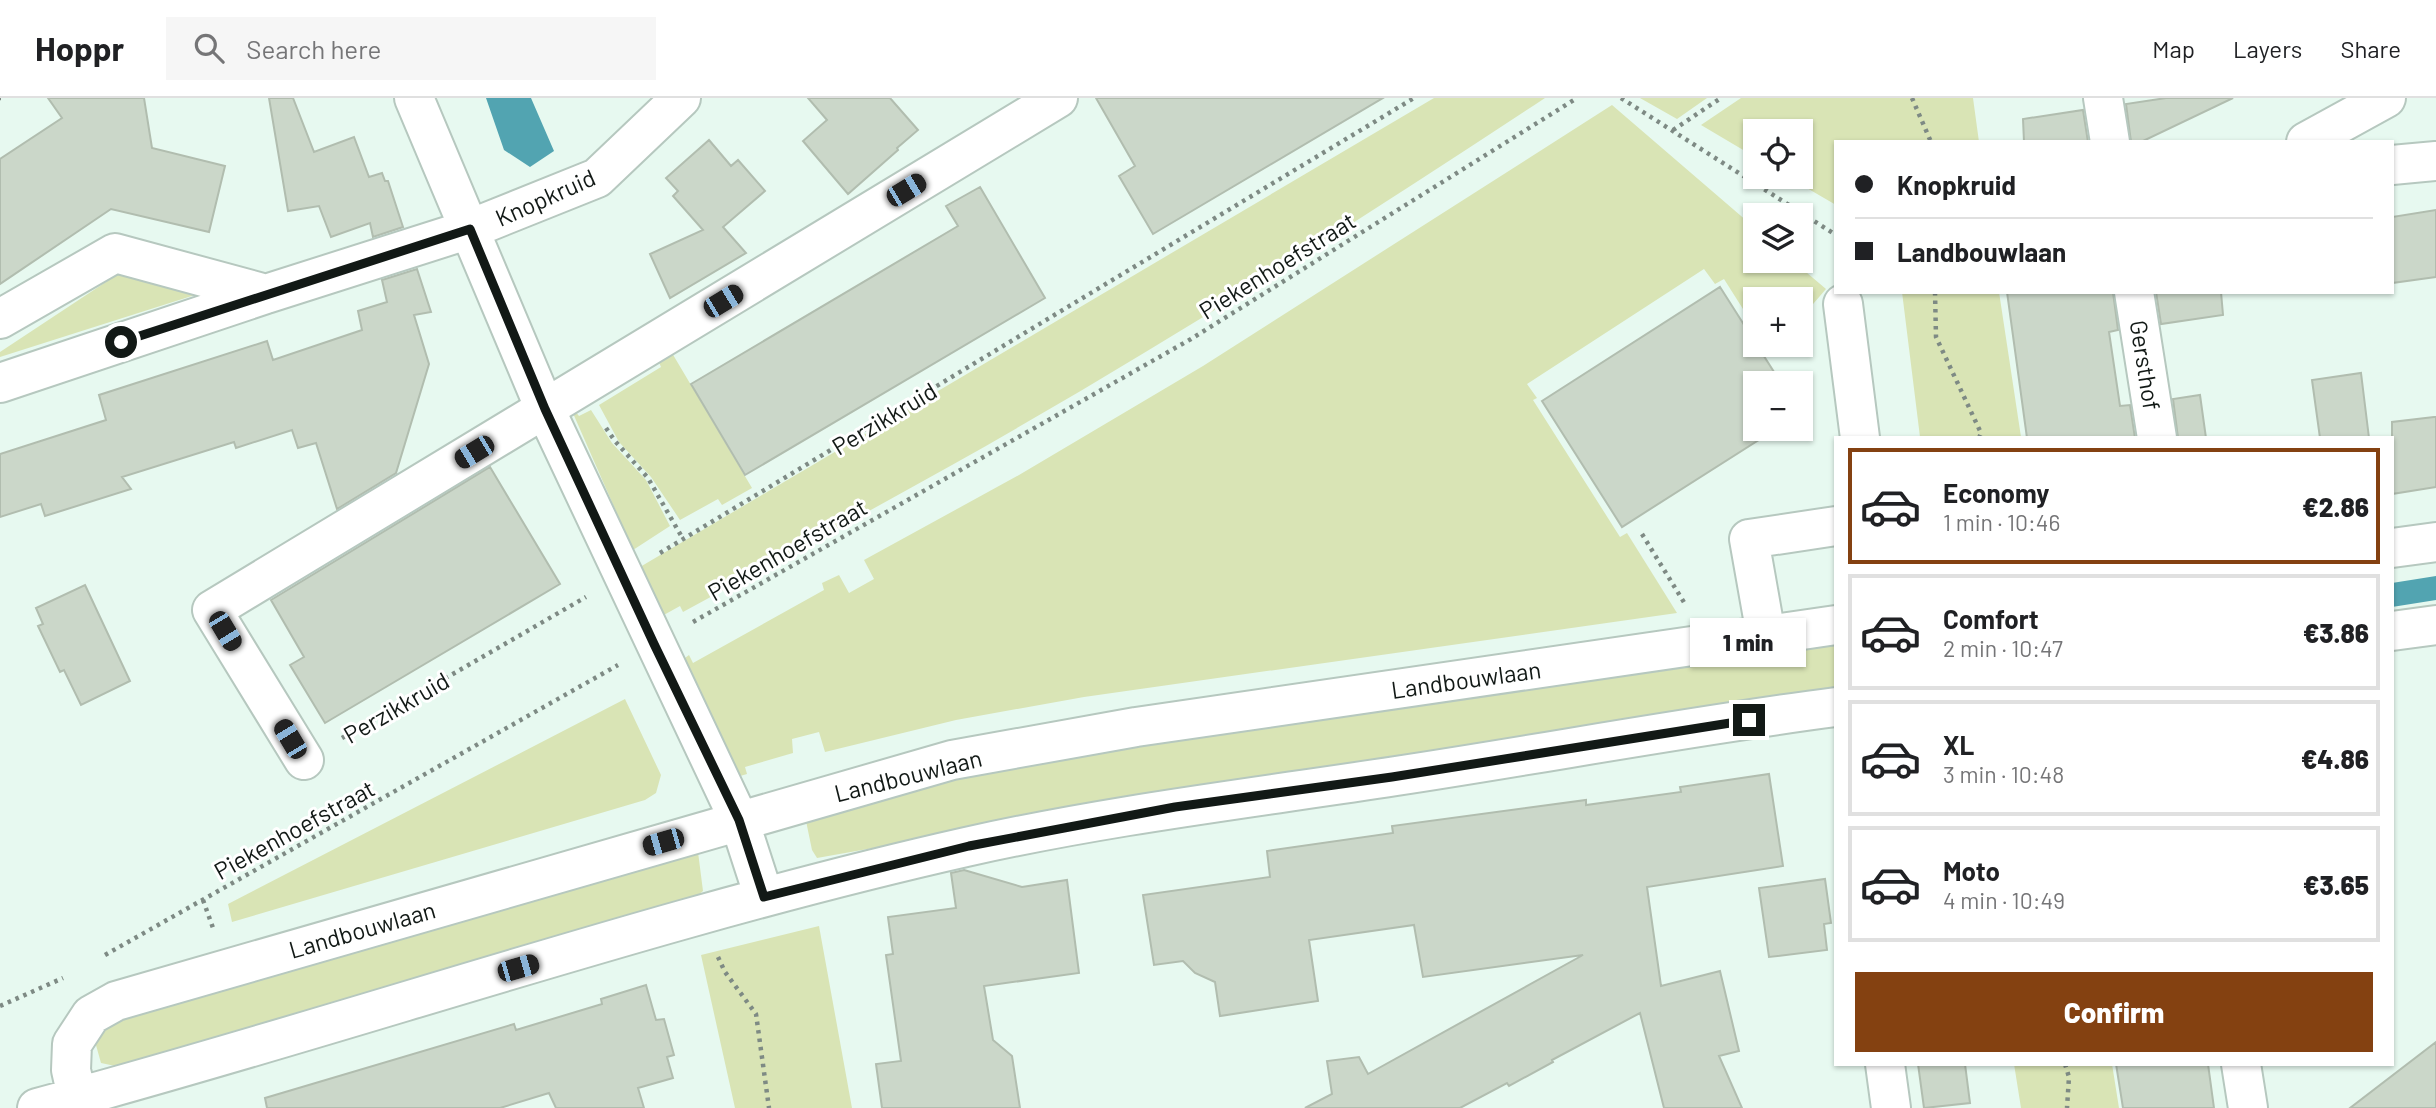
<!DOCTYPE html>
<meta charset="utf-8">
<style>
body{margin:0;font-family:Barlow,sans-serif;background:#f6f6f6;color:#202124;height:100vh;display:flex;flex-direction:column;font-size:26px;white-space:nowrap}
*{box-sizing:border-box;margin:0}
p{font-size:23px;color:#757577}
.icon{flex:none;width:38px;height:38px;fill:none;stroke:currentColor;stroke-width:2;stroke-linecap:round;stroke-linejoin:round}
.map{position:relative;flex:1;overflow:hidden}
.drawer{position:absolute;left:1834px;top:338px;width:560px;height:630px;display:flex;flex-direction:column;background:#fff;border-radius:0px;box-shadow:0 2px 5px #0004}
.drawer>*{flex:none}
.banner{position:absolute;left:1834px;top:42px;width:560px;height:154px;border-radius:0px;box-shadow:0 2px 5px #0004;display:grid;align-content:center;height:154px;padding:0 21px;background:#fff}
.controls{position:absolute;left:1743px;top:21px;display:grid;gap:14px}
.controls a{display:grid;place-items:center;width:70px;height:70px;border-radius:0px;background:#fff;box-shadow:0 2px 5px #0004;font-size:35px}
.end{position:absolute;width:32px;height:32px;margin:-16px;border:9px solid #121916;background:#fff;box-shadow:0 0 0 4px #fff}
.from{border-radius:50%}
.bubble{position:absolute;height:49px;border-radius:0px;background:#fff;box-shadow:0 2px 5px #0004;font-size:23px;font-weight:800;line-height:49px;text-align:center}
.car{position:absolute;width:21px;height:42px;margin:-21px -10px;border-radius:9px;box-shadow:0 0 5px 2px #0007;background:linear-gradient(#222 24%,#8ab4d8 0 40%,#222 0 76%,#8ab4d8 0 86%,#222 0)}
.banner b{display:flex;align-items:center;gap:24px;height:66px;font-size:26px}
.banner b+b{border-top:2px solid #e0e0e0}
.banner i{width:18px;height:18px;background:#202124}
ul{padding:12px 0 0;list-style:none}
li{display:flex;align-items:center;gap:21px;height:116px;margin:0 14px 10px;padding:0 7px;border:4px solid #e0e0e0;border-radius:0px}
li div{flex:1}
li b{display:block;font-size:26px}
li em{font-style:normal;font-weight:800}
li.on{border-color:#844111}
li>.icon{width:63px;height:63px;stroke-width:1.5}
.cta{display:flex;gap:14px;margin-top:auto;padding:14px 21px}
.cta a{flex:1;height:80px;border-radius:0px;background:#844111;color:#fff;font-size:28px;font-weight:800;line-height:80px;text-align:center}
header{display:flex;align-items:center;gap:42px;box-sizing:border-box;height:98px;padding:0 35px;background:#fff;border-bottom:2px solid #e0e0e0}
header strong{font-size:33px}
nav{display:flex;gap:38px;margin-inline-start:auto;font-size:24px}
.search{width:490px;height:63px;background:#f6f6f6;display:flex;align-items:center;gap:18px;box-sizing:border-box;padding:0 24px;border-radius:0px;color:#757577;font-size:26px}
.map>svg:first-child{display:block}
.green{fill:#d9e4b5}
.water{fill:#52a4b1}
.building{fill:#cbd7c9;stroke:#b1bdaf;stroke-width:2}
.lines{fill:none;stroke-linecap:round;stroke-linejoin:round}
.minor-casing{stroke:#b6c8bf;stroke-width:42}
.path{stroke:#7e8a84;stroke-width:4.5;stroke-dasharray:3.5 5;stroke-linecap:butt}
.minor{stroke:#fff;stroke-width:38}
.route{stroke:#121916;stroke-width:9}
.labels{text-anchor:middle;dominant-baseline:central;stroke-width:6;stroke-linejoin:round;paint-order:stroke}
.street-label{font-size:24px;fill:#121916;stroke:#fff}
</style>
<header>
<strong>Hoppr</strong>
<div class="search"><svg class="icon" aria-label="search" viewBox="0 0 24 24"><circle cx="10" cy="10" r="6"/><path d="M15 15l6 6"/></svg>Search here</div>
<nav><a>Map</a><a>Layers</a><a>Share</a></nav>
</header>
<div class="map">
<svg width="2436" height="1010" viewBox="0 0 2436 1010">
<rect width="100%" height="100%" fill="#e7f9f0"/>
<!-- green -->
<path class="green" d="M 1434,0 L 1545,0 C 1351,128 1155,253 952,367 C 863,417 773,465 683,514 L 680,508 L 662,518 L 640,469 Z
M 1640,0 L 1707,0 L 1677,21 Z
M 1741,0 L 1973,0 L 1979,44 L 1836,44 L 1836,107 L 1788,79 L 1801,79 L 1801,33 L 1755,33 L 1755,59 L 1701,27 Z
M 1612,7 L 1755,130 L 1755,163 L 1793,163 L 1826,191 L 1801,220 L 1801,201 L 1755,201 L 1755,230 L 1724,181 L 1715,186 L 1704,171 L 1527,286 L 1537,300 L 1533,302 L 1620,439 L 1627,435 L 1677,515 L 1084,599 L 956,622 L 825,654 L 819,634 L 792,641 L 793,655 L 745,669 L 747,676 L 733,680 L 681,563 L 689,557 L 693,565 L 824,492 L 822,485 L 839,477 L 849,495 L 874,481 L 864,462 L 1019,377 L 1203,268 Z
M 121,174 L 198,196 L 0,259 L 0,254 Z
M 1902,194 L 1999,194 L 2021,339 L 1920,339 Z
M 672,255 L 752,390 L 722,407 L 718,401 L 680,422 L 651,379 L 619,344 L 599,307 L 661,269 L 658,262 Z
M 591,312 L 612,345 L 646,382 L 670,428 L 633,452 L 572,313 L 575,313 L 579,318 Z
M 1836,545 L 1836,597 L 1392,658 L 817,760 L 812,752 L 806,723 L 953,675 Z
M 625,601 L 661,677 L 656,695 L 645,702 L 232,824 L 228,806 Z
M 698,754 L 703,793 L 691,803 L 120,969 L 101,965 L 94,940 L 124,913 Z
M 819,828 L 852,1010 L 735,1010 L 701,857 Z
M 2014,966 L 2112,966 L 2119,1010 L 2021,1010 Z"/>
<!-- water -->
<path class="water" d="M 486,0 L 531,0 L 554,53 L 530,69 L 504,52 Z
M 2436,478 L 2436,502 L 2392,509 L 2392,485 Z"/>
<!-- building -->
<path class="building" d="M 48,0 L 144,0 L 152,50 L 225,68 L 209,134 L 111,111 L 0,186 L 0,61 L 62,20 Z
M 269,0 L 293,0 L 314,54 L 354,39 L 369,79 L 382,75 L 385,83 L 388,83 L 403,129 L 373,139 L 370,125 L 331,139 L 319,108 L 288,113 Z
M 808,0 L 890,0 L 918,32 L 897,50 L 898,52 L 848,96 L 803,43 L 827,22 Z
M 1096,0 L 1383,0 L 1153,136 L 1119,78 L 1135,68 Z
M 2166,0 L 2233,0 L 2141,44 L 2131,44 L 2126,6 Z
M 2083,12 L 2088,44 L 2024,44 L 2023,21 Z
M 709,42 L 731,68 L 738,62 L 765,93 L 723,129 L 746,155 L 670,200 L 650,156 L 703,132 L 673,98 L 678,93 L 666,80 Z
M 980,89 L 1045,200 L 745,377 L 691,286 L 958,128 L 946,108 Z
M 2436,112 L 2436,179 L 2392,185 L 2392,119 Z
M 417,171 L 431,214 L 414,217 L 429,266 L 396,375 L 337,411 L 316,345 L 298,350 L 292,332 L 236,350 L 234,344 L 122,379 L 131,391 L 45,418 L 41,406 L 0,419 L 0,356 L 106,322 L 99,297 L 267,243 L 273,262 L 362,232 L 358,213 L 387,204 L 382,182 Z
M 1720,189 L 1781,285 L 1755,285 L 1755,331 L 1776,331 L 1622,429 L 1542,303 Z
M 2007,194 L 2113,194 L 2118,232 L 2109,234 L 2120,308 L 2130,307 L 2135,340 L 2027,340 Z
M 2156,194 L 2221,194 L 2223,217 L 2161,226 Z
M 2361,275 L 2369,340 L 2320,340 L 2312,282 Z
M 2200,297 L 2206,340 L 2178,340 L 2173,301 Z
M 2434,319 L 2436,319 L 2436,389 L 2392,396 L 2392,324 Z
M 490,369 L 560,486 L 325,625 L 290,567 L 304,559 L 271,502 Z
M 85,487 L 130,583 L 81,607 L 64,572 L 60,574 L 38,528 L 43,526 L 36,510 Z
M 1769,676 L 1783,768 L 1647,789 L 1661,888 L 1720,873 L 1739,953 L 1719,958 L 1742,1010 L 1664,1010 L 1640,915 L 1552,962 L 1553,964 L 1509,988 L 1507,985 L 1460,1010 L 1305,1010 L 1332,996 L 1327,963 L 1359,959 L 1368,976 L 1583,857 L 1423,879 L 1414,827 L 1309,842 L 1318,903 L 1220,918 L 1215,884 L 1195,875 L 1183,863 L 1154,867 L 1143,797 L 1270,779 L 1267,753 L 1393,735 L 1392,728 L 1586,702 L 1586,707 L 1681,694 L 1680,689 Z
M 964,772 L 1022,789 L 1067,782 L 1079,875 L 984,888 L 993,942 L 1012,958 L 1020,1010 L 882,1010 L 876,966 L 901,963 L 886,857 L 893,856 L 888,819 L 956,810 L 951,775 Z
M 1825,781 L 1831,825 L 1824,826 L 1827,852 L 1769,859 L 1759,790 Z
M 646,887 L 656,922 L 664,921 L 674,957 L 667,959 L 673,980 L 638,990 L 644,1010 L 556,1010 L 549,995 L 500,1010 L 267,1010 L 265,1000 L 514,926 L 516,932 L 602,906 L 601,901 Z
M 2436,944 L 2436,1010 L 2350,1010 Z
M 1918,966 L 1965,966 L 1970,1005 L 1924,1010 Z
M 2116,966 L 2208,966 L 2214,1010 L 2123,1010 Z"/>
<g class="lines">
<!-- minor casing -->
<g class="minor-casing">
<path id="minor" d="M 414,0 L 545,311 L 739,722 L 764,799
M 2103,0 L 2110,44
M 2306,44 L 2386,0
M 2392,67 L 2436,63
M 2134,194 L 2157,340
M 1843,206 L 1860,340
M 0,221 L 115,155 L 266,196
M 0,285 L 266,196 L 470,131 L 597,80 L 681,0
M 2392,450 L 2436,444
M 2392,533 L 2436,527
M 1766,537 L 1749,441 L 1836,428
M 304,662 L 212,512 L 1058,0
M 1885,966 L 1891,1010
M 2241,966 L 2248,1010
M 77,999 L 71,972 L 72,946 L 91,917 L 116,903 L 952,662 L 1136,629 L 1836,527
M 37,1010 C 347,927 652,820 966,749 C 1108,717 1252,700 1396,678 C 1542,656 1689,628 1836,609"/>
</g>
<!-- path -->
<path class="path" d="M 0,0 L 1,0
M 1621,0 L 1836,137
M 1912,0 L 1931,44
M 1673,32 L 1721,0
M 1935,194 L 1936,239 L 1981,335 L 1979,340
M 606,330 L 615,343 L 648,380 L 683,441
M 1642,436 L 1685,506
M 660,455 L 1414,0
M 693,524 L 1191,241 L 1577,0
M 342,640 L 586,499
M 203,802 L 213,830
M 105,857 L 618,567
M 718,859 L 725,874 L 756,916 L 769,1010
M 0,908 L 63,880
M 2065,966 L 2069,979 L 2067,1010"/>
<!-- minor -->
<use href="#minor" class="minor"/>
</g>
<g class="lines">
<!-- route -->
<path class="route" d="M 121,244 L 470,131 L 545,311 L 654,546 L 739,722 L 764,799 L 969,748 L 1175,709 L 1392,679 L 1749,622"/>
</g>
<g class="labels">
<!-- street labels -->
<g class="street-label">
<text transform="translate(545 99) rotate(-24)">Knopkruid</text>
<text transform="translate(1277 167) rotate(-32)">Piekenhoefstraat</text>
<text transform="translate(2146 267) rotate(81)">Gersthof</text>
<text transform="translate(884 320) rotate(-31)">Perzikkruid</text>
<text transform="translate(787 451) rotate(-30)">Piekenhoefstraat</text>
<text transform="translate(1466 581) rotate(-8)">Landbouwlaan</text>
<text transform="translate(396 609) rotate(-30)">Perzikkruid</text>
<text transform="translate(908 677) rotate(-14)">Landbouwlaan</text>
<text transform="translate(294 731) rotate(-29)">Piekenhoefstraat</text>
<text transform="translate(362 831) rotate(-16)">Landbouwlaan</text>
</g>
</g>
</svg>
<div class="controls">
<a><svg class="icon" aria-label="locate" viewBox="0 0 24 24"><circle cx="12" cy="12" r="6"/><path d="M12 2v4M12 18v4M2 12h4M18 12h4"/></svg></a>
<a><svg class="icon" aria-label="layers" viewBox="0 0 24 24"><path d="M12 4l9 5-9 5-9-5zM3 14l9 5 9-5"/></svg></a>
<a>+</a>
<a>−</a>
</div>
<i class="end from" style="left:121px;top:244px"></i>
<i class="end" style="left:1749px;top:622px"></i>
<div class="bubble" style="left:1690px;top:520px;width:116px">1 min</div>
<i class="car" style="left:906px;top:92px;rotate:59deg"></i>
<i class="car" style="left:723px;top:203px;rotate:59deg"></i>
<i class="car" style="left:474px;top:354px;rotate:239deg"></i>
<i class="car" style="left:225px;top:533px;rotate:149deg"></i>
<i class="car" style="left:290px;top:641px;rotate:329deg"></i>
<i class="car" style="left:663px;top:744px;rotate:254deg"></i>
<i class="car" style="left:518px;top:870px;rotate:74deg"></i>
<div class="banner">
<b><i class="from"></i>Knopkruid</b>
<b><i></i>Landbouwlaan</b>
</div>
<section class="drawer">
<ul>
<li class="on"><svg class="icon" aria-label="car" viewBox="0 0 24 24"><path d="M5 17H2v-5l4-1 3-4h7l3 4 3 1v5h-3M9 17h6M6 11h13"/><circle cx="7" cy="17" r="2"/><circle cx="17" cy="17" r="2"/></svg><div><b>Economy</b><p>1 min · 10:46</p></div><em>€2.86</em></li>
<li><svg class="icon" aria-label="car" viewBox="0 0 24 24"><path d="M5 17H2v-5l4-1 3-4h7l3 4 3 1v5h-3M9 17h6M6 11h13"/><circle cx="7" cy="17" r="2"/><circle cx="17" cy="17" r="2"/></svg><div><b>Comfort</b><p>2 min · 10:47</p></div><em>€3.86</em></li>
<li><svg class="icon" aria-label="car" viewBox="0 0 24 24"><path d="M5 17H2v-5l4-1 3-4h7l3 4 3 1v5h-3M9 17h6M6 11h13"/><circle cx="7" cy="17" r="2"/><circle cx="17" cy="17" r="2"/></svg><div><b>XL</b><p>3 min · 10:48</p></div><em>€4.86</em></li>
<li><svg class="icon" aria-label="car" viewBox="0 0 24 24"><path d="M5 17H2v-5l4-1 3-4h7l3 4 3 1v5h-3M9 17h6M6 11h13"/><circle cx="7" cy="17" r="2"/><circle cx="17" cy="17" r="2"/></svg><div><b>Moto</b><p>4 min · 10:49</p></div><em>€3.65</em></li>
</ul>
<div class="cta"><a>Confirm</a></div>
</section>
</div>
